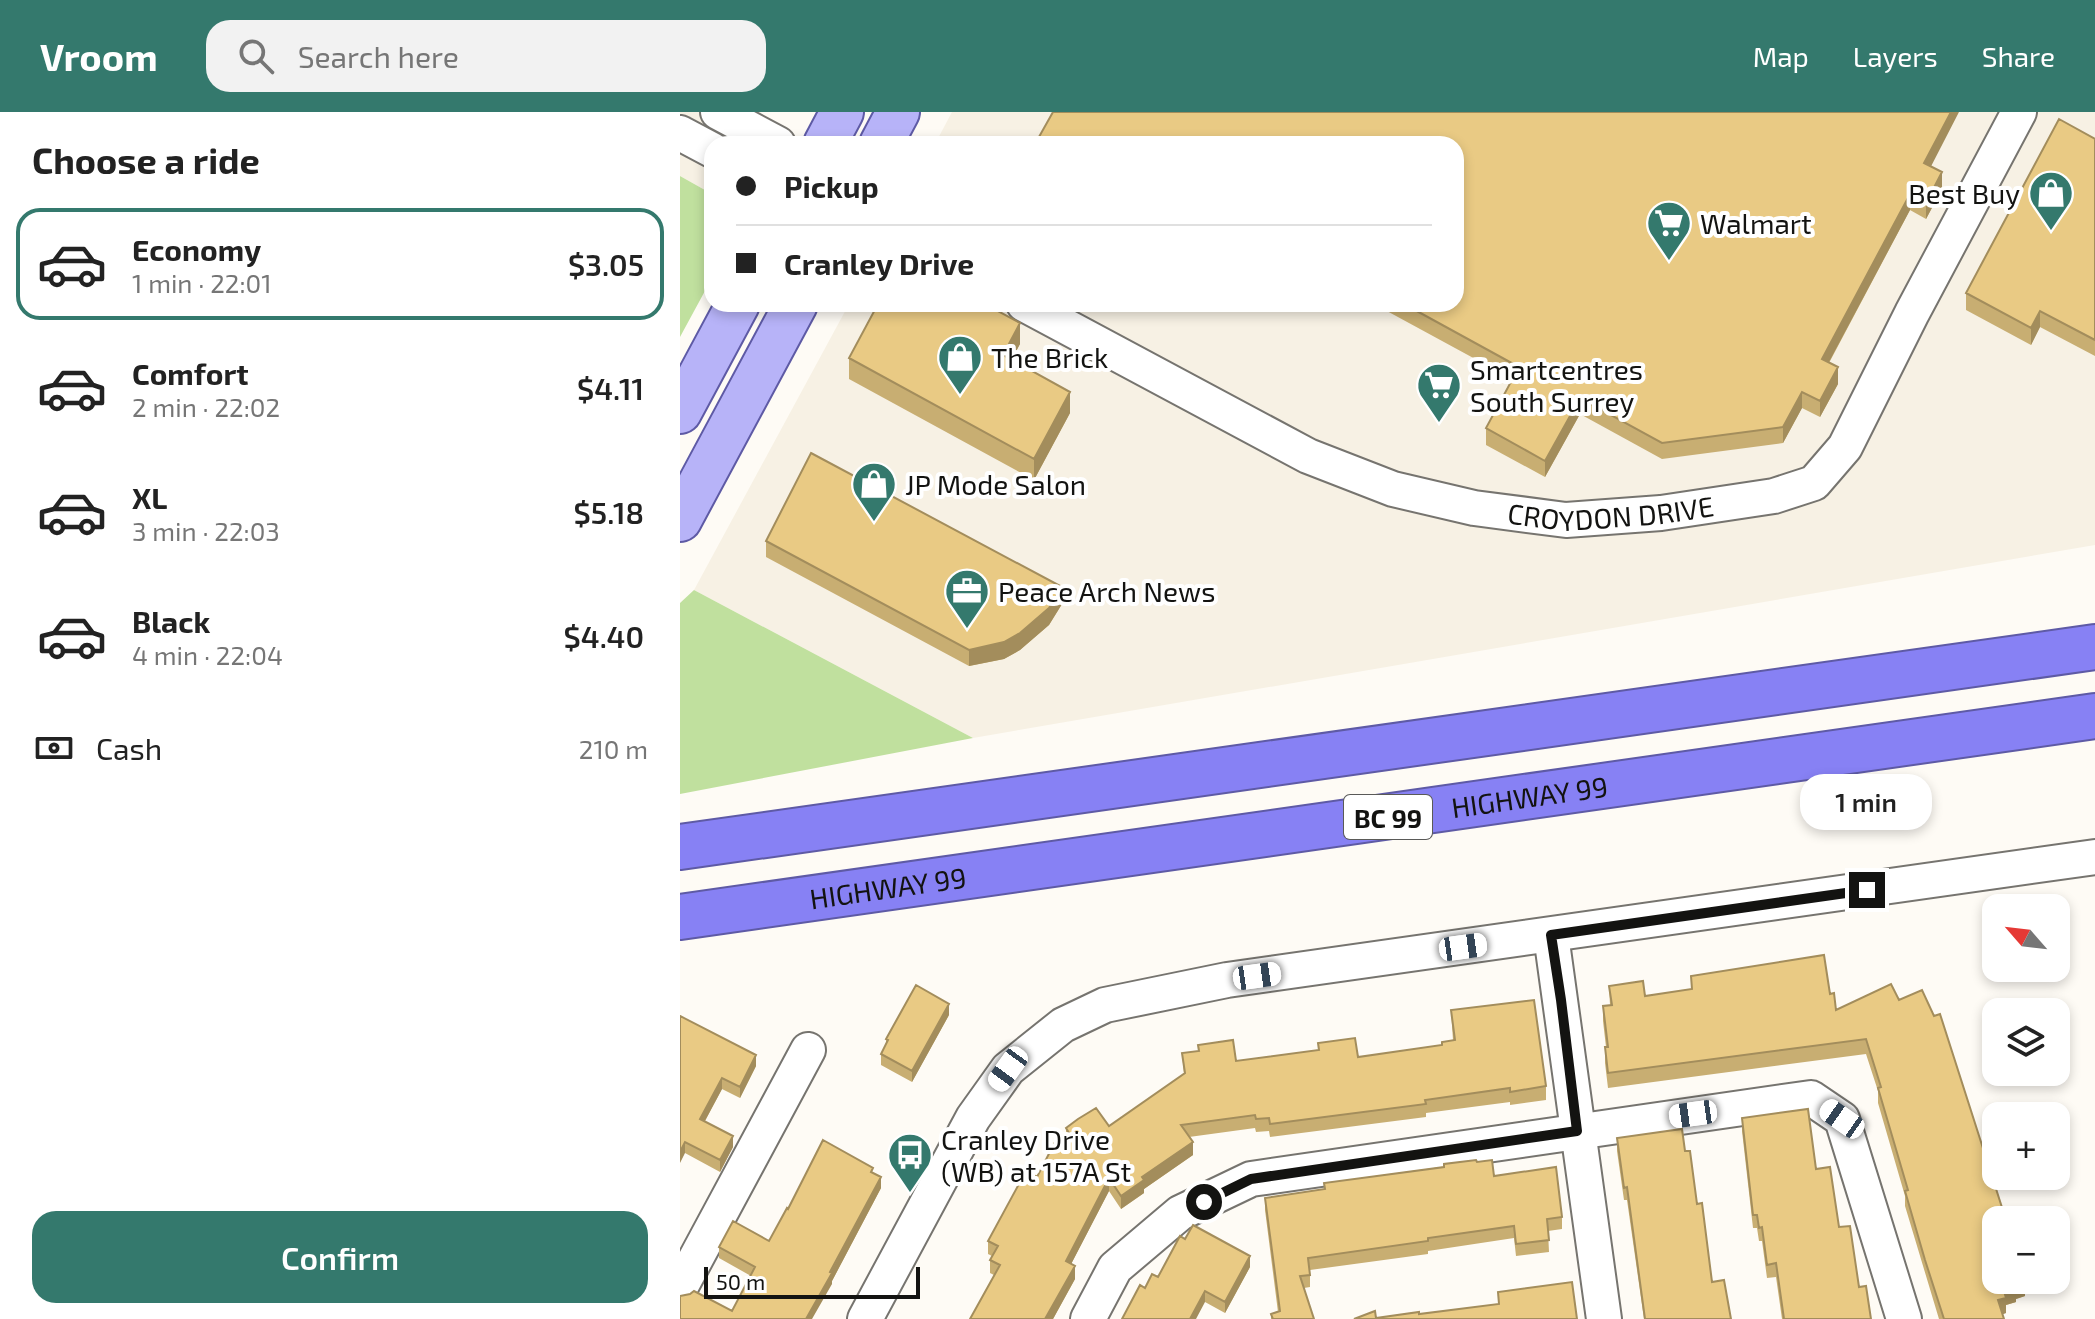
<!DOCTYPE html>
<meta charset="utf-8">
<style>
body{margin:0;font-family:"Exo 2",sans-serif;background:#f2f2f2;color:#222;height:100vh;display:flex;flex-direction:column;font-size:30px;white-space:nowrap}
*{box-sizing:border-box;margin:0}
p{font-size:26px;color:#767676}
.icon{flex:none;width:44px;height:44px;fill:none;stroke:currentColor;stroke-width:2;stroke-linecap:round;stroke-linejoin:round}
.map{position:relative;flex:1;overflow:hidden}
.sheet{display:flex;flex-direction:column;background:#fff;width:680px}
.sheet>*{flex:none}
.guide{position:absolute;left:24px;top:24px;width:760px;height:176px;border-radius:24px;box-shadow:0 4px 12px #0003;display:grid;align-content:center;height:176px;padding:0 32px;background:#fff}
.needle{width:52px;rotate:298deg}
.fabs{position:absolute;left:1302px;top:782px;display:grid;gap:16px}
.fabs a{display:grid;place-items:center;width:88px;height:88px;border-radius:16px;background:#fff;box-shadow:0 4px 12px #0003;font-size:40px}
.scale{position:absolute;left:24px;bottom:20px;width:216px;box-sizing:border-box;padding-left:8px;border:4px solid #131311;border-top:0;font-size:22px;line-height:28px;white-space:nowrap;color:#131311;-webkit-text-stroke:6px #fff;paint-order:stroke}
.end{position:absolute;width:36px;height:36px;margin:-18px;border:10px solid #131311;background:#fff;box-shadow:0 0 0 4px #fff}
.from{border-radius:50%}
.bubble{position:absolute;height:56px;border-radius:24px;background:#fff;box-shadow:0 4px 12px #0003;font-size:26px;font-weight:600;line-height:56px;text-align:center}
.car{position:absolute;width:24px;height:48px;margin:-24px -12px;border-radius:10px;box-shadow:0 0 6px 2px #0007;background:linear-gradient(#fff 24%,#345 0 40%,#fff 0 76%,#345 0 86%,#fff 0)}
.guide b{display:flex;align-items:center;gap:28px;height:76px;font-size:30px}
.guide b+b{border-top:2px solid #e0e0e0}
.guide i{width:20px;height:20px;background:#222}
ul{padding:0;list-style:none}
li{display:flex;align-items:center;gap:24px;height:112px;margin:0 16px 12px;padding:0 16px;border:4px solid transparent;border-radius:24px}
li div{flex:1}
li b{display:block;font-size:30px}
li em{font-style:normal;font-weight:600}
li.current{border-color:#34796d}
li>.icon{width:72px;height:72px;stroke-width:1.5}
h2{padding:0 32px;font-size:36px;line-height:96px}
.pay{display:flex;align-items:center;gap:20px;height:88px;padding:0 32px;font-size:30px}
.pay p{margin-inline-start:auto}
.cta{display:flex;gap:16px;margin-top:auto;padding:16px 32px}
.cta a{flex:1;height:92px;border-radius:24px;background:#34796d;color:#fff;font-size:32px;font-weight:600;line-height:92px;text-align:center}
header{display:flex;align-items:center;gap:48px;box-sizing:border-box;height:112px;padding:0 40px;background:#34796d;color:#fff}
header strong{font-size:38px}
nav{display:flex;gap:44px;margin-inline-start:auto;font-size:28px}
.search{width:560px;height:72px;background:#f2f2f2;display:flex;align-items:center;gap:20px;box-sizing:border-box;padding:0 28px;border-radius:24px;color:#767676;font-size:30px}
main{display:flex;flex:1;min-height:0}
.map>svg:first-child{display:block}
.built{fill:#f7f1e4}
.green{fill:#c0e09e}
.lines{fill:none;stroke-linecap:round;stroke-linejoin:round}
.minor-casing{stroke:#76746f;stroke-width:38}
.major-casing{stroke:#5e5aa5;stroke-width:46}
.highway-casing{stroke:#5e5aa5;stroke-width:48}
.minor{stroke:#fff;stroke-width:34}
.major{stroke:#b7b3f8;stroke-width:42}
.highway{stroke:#8781f4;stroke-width:44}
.wall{fill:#c8ae72}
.shaded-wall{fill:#a38d5c}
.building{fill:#e9ca84;stroke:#a38d5c;stroke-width:2}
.route{stroke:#131311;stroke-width:10}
.labels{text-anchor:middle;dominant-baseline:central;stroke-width:8;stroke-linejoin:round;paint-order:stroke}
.shield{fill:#fff;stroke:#5a5a58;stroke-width:2}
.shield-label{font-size:26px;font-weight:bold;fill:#131311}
.poi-label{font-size:28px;fill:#131311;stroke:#fff;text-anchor:start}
.street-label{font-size:28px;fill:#131311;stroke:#fff}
</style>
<header>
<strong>Vroom</strong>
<div class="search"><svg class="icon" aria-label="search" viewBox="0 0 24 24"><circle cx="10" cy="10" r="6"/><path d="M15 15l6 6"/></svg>Search here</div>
<nav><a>Map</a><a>Layers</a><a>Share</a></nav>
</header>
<main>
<section class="sheet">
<h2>Choose a ride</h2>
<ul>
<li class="current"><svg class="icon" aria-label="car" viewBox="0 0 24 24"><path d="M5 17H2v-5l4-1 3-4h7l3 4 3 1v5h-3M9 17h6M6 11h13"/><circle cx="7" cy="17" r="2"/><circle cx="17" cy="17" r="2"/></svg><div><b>Economy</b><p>1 min · 22:01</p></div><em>$3.05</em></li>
<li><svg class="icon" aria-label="car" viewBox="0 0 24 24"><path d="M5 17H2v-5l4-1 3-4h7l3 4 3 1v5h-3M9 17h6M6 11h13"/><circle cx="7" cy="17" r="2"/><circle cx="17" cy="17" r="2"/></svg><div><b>Comfort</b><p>2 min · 22:02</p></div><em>$4.11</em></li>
<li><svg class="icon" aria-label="car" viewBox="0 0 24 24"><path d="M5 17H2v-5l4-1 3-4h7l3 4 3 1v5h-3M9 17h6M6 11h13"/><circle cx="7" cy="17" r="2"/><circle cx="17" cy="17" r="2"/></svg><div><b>XL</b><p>3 min · 22:03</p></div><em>$5.18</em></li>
<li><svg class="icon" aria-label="car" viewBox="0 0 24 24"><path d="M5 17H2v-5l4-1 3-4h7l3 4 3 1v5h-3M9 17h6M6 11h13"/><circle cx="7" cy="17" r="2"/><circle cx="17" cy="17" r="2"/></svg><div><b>Black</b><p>4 min · 22:04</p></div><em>$4.40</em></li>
</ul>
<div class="pay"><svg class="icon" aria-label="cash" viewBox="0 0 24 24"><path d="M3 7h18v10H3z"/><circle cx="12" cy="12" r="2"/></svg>Cash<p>210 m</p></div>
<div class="cta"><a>Confirm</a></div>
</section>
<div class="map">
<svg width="1415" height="1207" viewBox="0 0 1415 1207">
<rect width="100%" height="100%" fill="#fefbf5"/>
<!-- built -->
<path class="built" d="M 0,0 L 81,0 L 63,32 L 32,32 L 32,82 L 0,64 Z
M 272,0 L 1415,0 L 1415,433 L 293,626 L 14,478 L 169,192 L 776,192 L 776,32 L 255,32 Z"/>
<!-- green -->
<path class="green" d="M 0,64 L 32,82 L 32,166 L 0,225 Z
M 14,478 L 293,626 L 0,682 L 0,491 Z"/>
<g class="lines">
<!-- minor casing -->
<g class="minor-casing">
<g id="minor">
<path d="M 38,0 L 98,32"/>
<path d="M 0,21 L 32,38"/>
<path id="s1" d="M 344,192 L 628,344 L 713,377 L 794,396 L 886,408 L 981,401 L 1094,384 L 1134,371 L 1165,335 L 1232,201 L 1339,0"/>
<path d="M 871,823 L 924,1207"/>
<path d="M 0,1176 L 128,938"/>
<path d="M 185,1207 L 293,1006 L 328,957 L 383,913 L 425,893 L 547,868 L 1415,745"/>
<path d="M 408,1207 L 435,1156 L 500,1101 L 571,1067 L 1131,986 L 1162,1007 L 1224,1207"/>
</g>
</g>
<!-- major casing -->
<g class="major-casing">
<path id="major" d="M 145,32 L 162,0
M 201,32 L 218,0
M 0,300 L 58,192
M 0,408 L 116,192"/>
</g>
<!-- highway casing -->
<g class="highway-casing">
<g id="highway">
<path d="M 0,735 L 1415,535"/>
<path id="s2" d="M 0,805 L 1415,604"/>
</g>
</g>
<!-- minor -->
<use href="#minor" class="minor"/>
<!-- major -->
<use href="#major" class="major"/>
<!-- highway -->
<use href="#highway" class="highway"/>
</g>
<!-- wall -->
<path class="wall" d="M 373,0 L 1251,55 L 1262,77 L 1246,107 L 1230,98 L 1149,251 L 1158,272 L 1140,305 L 1122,296 L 1103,331 L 982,347 L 900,302 L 865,365 L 806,333 L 806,316 L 832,267 L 694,192 L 776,192 L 776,32 L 355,32 Z
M 1415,27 L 1415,244 L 1360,215 L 1351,233 L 1286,198 L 1286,181 Z
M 340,232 L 331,248 L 390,301 L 354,368 L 169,267 L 169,246 Z
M 86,429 L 382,492 L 369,513 L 340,538 L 324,547 L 289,554 L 86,445 Z
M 1011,864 L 1150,882 L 1156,898 L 1211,872 L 1345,1184 L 1336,1187 L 1336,1190 L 1326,1193 L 1326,1201 L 1322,1202 L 1324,1207 L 1259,1207 L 1225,1094 L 1225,1084 L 1198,991 L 1198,979 L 1186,942 L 928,976 L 925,951 L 925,935 L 926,935 L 923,909 L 923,894 L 930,893 L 929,874 L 965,884 L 1011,877 Z
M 771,898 L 866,974 L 866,988 L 830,993 L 830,990 L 746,1001 L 746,1005 L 590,1025 L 589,1019 L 576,1020 L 575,1016 L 509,1025 L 513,1043 L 464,1077 L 464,1081 L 441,1097 L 429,1079 L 391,1152 L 395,1167 L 373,1207 L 290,1207 L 314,1163 L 310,1161 L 310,1148 L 312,1144 L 308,1142 L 308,1129 L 357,1065 L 386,1023 L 386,1016 L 429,1014 L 504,962 L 502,941 L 518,939 L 518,933 L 556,949 L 638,938 L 638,931 L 678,945 L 762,933 L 773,928 Z
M 269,903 L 232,970 L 201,953 L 201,942 L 206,932 L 206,927 Z
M 0,904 L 76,954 L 60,986 L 42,977 L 25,1009 L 53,1035 L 40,1060 L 5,1041 Z
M 1062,1006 L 1136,1057 L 1159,1115 L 1179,1175 L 1191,1207 L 1102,1207 L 1096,1165 L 1087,1166 L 1082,1129 L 1079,1129 L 1077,1116 L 1073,1116 L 1062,1019 Z
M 937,1026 L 1005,1039 L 1017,1092 L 1032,1170 L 1051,1207 L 964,1207 L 947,1088 L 944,1088 L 937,1039 Z
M 797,1050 L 814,1064 L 882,1105 L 882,1117 L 868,1119 L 869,1140 L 836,1144 L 834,1126 L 748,1139 L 748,1142 L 630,1158 L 630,1175 L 624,1176 L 634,1207 L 591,1207 L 591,1202 L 598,1200 L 585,1098 L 585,1086 L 644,1077 L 644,1071 Z
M 193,1061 L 201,1076 L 152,1169 L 152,1172 L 52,1199 L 71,1164 L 39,1146 L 39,1135 L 89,1129 L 108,1097 Z
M 570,1155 L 545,1201 L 525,1190 L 465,1176 L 478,1165 Z"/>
<!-- shaded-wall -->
<path class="shaded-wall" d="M 1271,0 L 1279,0 L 1244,68 L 1244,51 Z
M 1262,60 L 1262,77 L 1246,107 L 1246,91 Z
M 1230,82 L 1230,98 L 1142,263 L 1142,247 Z
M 1360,199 L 1360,215 L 1351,233 L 1351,216 Z
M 340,211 L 340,232 L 323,264 L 323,243 Z
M 1158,255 L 1158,272 L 1140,305 L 1140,289 Z
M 390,280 L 390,301 L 354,368 L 354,347 Z
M 1122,280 L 1122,296 L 1103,331 L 1103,315 Z
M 900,286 L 900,302 L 865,365 L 865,349 Z
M 382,475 L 382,492 L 369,513 L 340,538 L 324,547 L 289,554 L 289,538 Z
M 269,892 L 269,903 L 232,970 L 232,959 Z
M 76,943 L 76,954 L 60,986 L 60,975 Z
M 42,966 L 42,977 L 20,1018 L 20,1007 Z
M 53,1024 L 53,1035 L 40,1060 L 40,1048 Z
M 5,1030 L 5,1041 L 0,1051 L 0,1040 Z
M 513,1030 L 513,1043 L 464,1077 L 464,1081 L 441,1097 L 441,1084 L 462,1065 Z
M 201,1065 L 201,1076 L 152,1169 L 152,1172 L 132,1207 L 126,1207 Z
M 429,1066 L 429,1079 L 386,1162 L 386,1149 Z
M 570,1144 L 570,1155 L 545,1201 L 545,1190 Z
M 395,1154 L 395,1167 L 373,1207 L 365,1207 Z
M 1345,1168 L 1345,1184 L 1336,1187 L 1336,1190 L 1326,1193 L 1326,1201 L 1318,1204 L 1318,1188 L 1324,1179 L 1335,1172 Z
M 525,1179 L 525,1190 L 516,1207 L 510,1207 Z"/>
<!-- building -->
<path class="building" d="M 373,0 L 1271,0 L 1244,51 L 1262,60 L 1246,91 L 1230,82 L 1142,247 L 1158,255 L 1140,289 L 1122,280 L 1103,315 L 982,331 L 900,286 L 865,349 L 806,316 L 839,255 L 724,192 L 776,192 L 776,32 L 431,32 L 428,31 L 428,32 L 355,32 Z
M 1379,7 L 1415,27 L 1415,228 L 1360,199 L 1351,216 L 1286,181 Z
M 198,192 L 305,192 L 340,211 L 323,243 L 390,280 L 354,347 L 169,246 Z
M 131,341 L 382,475 L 369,496 L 340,521 L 324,530 L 289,538 L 86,429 Z
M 1144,843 L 1150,882 L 1154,881 L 1156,898 L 1211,872 L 1219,888 L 1242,878 L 1254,904 L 1260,902 L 1326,1108 L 1316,1108 L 1316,1168 L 1345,1168 L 1335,1172 L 1336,1175 L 1324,1179 L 1326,1186 L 1318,1188 L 1324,1207 L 1264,1207 L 1245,1148 L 1225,1079 L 1228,1078 L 1198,976 L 1201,975 L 1186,927 L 928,961 L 925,935 L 928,935 L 923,894 L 932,893 L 929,874 L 963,869 L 965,884 L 1012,877 L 1011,864 Z
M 236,873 L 269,892 L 232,959 L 201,942 L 208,928 L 206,927 Z
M 854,888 L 866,974 L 830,980 L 830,976 L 745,988 L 746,992 L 590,1012 L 589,1006 L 576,1007 L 575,1003 L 501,1013 L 513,1030 L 462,1065 L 464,1068 L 441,1084 L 429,1066 L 386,1149 L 395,1154 L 365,1207 L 290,1207 L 320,1153 L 310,1148 L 318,1134 L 308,1129 L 346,1059 L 357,1065 L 375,1030 L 389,1021 L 386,1016 L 398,1007 L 416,996 L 429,1014 L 505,961 L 502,941 L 519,939 L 518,933 L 553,928 L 556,949 L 639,938 L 638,931 L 675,926 L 678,945 L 762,933 L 762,930 L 775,928 L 771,898 Z
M 0,904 L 76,943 L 60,975 L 42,966 L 20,1007 L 53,1024 L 40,1048 L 5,1030 L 0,1040 Z
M 1128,997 L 1136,1057 L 1150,1055 L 1159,1115 L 1170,1114 L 1179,1175 L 1186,1174 L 1191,1207 L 1104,1207 L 1096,1151 L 1087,1153 L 1082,1115 L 1079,1116 L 1077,1103 L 1073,1103 L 1062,1006 Z
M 1002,1017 L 1005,1039 L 1010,1039 L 1017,1092 L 1022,1091 L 1032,1170 L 1044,1168 L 1051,1207 L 965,1207 L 947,1075 L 944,1076 L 937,1026 Z
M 143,1028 L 193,1056 L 191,1060 L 201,1065 L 150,1160 L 152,1161 L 126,1207 L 0,1207 L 0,1184 L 10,1182 L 14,1179 L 52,1199 L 75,1155 L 39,1135 L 53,1109 L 89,1129 L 107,1096 L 108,1097 Z
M 796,1048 L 797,1050 L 812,1048 L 814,1064 L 876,1055 L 882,1105 L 867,1107 L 869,1128 L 836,1132 L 834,1114 L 748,1126 L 748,1129 L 628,1146 L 630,1163 L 620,1164 L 634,1207 L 593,1207 L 591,1202 L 600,1199 L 585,1086 L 645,1077 L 644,1071 L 764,1055 L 764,1052 Z
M 513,1113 L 570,1144 L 545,1190 L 525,1179 L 510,1207 L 442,1207 L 460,1173 L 465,1176 L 472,1162 L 478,1165 L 500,1124 L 505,1127 Z
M 892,1170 L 897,1207 L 674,1207 L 695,1199 L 696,1206 L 739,1200 L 739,1202 L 819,1192 L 818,1180 Z"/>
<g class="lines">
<!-- route -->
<path class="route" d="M 524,1090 L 571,1067 L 897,1019 L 881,888 L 871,823 L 1187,778"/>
</g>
<!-- icons -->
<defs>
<g id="shop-pin" transform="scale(2.3)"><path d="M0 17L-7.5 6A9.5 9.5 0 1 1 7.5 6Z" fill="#34796d" stroke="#fff"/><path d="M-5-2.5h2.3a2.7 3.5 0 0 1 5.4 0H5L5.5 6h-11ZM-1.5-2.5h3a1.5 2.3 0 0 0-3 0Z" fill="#fff"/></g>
<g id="supermarket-pin" transform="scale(2.3)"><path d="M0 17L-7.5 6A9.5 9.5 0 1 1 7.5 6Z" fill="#34796d" stroke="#fff"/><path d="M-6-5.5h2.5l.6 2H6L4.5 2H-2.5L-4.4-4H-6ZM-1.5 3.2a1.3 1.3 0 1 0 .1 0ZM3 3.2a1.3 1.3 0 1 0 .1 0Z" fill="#fff"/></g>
<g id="office-pin" transform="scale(2.3)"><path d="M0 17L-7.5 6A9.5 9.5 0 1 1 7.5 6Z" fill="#34796d" stroke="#fff"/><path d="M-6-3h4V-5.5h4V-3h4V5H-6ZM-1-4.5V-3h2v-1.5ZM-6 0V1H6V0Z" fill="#fff"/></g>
<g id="bus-pin" transform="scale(2.3)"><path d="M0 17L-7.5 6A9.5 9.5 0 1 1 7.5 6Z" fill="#34796d" stroke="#fff"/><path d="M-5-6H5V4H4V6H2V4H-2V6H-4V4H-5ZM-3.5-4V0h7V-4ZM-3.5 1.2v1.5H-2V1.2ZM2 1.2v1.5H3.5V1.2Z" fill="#fff"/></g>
</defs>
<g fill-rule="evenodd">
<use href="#shop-pin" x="1371" y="81"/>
<use href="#supermarket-pin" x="989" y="111"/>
<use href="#shop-pin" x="280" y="245"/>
<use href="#supermarket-pin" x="759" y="273"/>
<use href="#shop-pin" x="194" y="372"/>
<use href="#office-pin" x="287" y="479"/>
<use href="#bus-pin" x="230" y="1043"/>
</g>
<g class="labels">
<!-- shield labels -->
<rect class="shield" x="664" y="683" width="88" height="44" rx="6"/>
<g class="shield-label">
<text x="708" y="705">BC 99</text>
</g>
<!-- poi labels -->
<g class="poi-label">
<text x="1340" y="81" text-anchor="end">Best Buy</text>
<text x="1020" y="111">Walmart</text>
<text x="311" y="245">The Brick</text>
<text x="790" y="257">Smartcentres<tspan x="790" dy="32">South Surrey</tspan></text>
<text x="225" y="372">JP Mode Salon</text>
<text x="318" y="479">Peace Arch News</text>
<text x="261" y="1027">Cranley Drive<tspan x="261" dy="32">(WB) at 157A St</tspan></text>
</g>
<!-- street labels -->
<g class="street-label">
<text stroke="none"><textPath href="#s1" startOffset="634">CROYDON DRIVE</textPath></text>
<text stroke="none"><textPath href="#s2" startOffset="858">HIGHWAY 99</textPath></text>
<text stroke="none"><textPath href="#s2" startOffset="210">HIGHWAY 99</textPath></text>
</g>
</g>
</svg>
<div class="fabs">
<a><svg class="needle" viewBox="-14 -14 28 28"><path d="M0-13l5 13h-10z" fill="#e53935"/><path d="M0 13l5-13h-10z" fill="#767676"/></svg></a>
<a><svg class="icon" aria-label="layers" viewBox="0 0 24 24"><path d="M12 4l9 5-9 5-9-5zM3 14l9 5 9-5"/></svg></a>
<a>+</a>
<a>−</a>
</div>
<div class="scale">50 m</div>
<i class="end from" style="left:524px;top:1090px"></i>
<i class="end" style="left:1187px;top:778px"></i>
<div class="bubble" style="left:1120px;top:662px;width:132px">1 min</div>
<i class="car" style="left:783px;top:835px;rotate:82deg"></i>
<i class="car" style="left:577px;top:864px;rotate:82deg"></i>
<i class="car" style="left:328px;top:957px;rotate:216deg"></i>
<i class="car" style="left:1013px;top:1002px;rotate:262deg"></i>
<i class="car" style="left:1162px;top:1007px;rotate:305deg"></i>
<div class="guide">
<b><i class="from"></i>Pickup</b>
<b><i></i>Cranley Drive</b>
</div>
</div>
</main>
